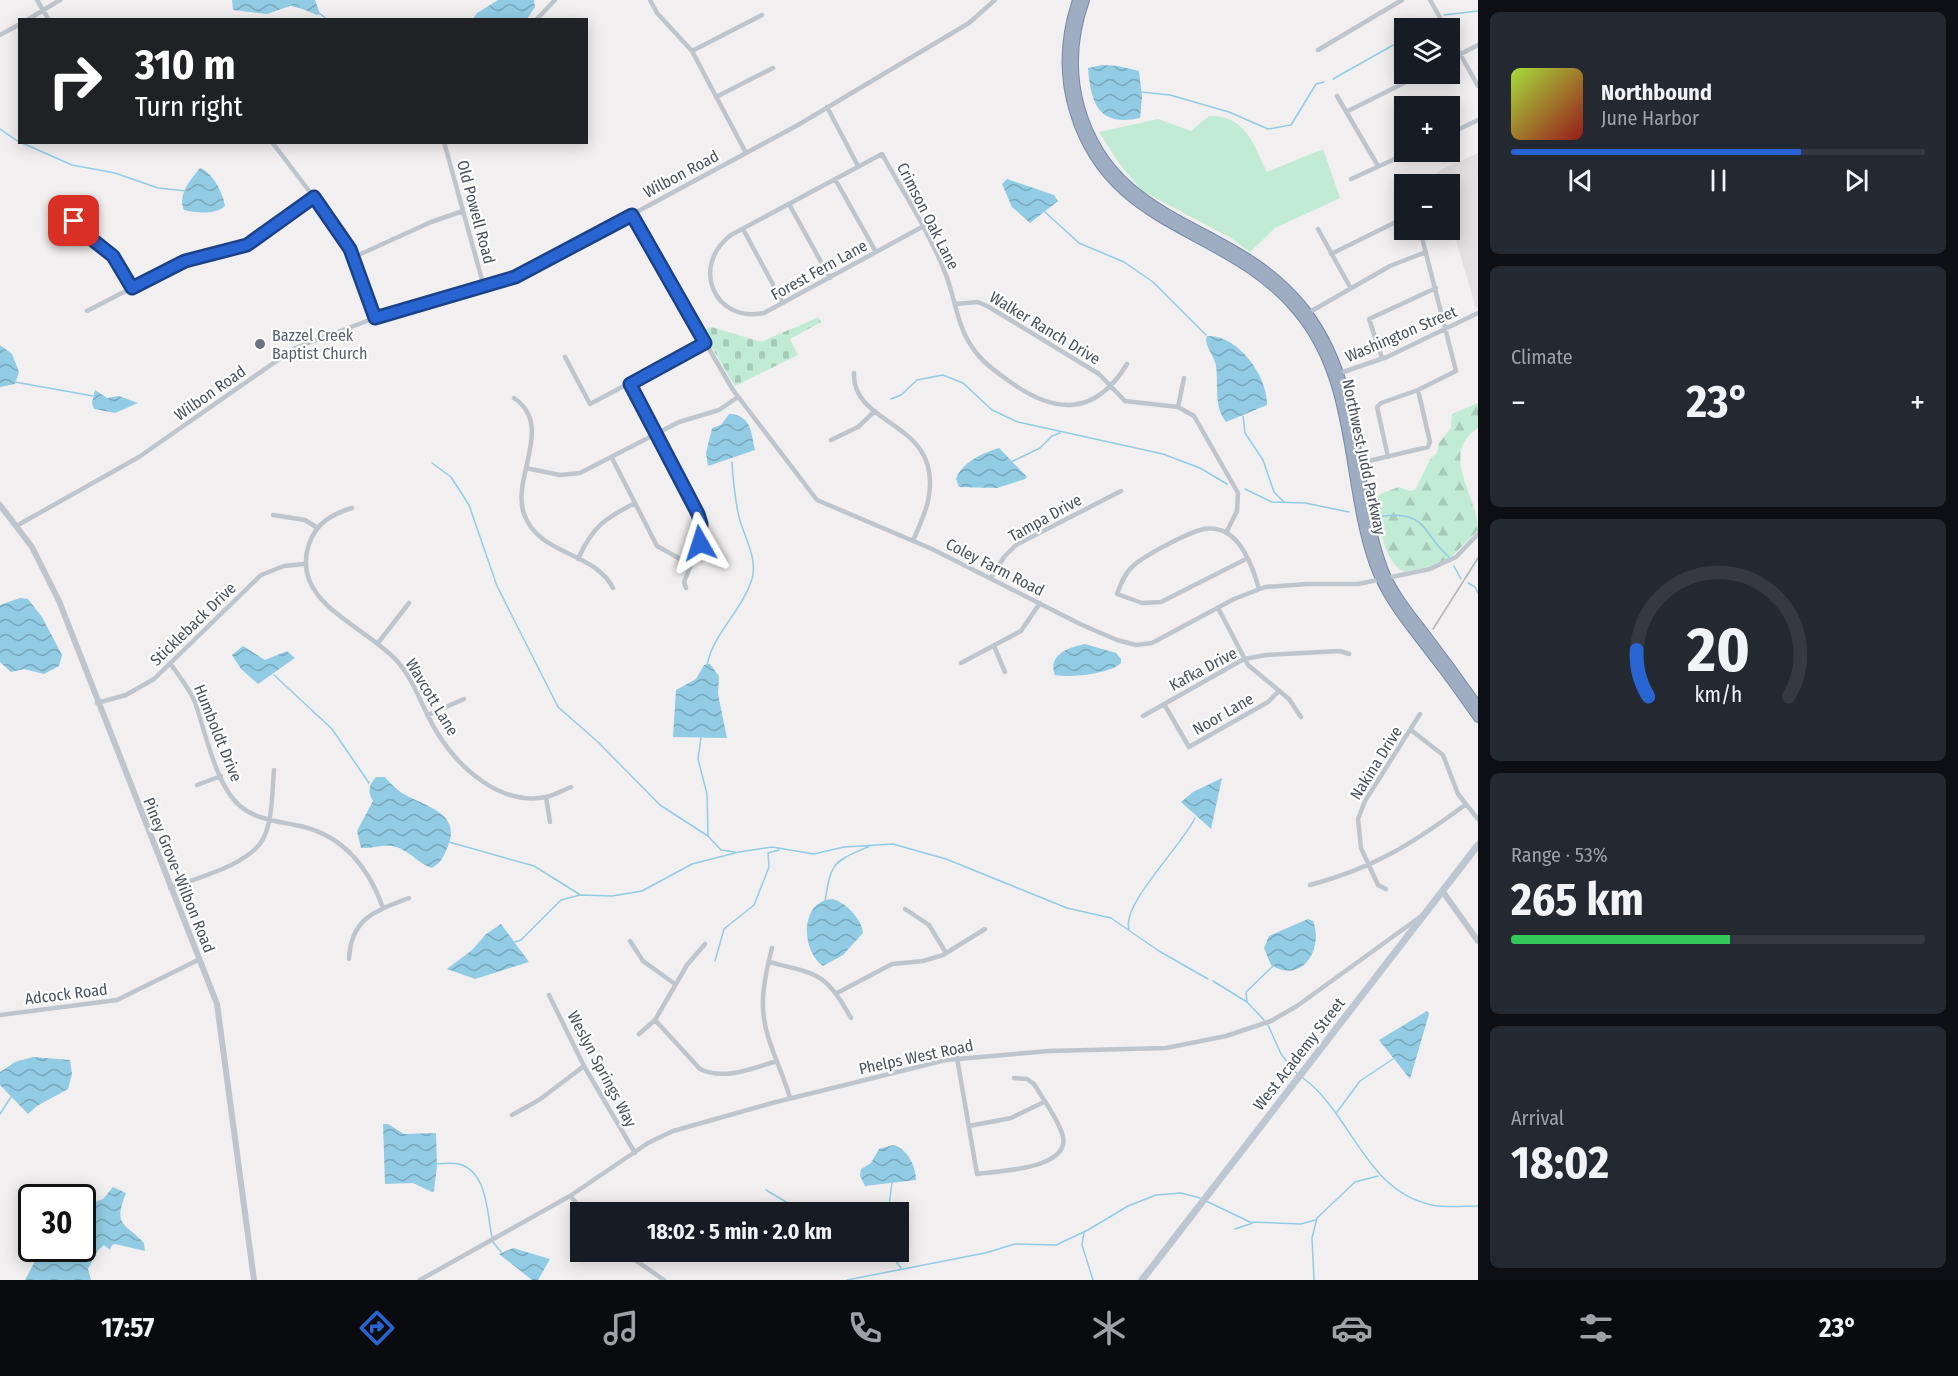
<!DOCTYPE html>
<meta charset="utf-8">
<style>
:root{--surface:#171b24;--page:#242831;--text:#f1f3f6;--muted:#9ea1a6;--line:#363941;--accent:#2965d2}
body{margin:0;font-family:"Fira Sans Condensed",sans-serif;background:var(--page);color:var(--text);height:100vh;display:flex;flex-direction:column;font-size:22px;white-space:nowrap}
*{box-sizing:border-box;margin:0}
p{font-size:20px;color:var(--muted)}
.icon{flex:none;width:33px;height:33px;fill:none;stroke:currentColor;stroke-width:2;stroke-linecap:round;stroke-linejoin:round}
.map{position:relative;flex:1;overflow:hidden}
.drawer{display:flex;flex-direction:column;gap:12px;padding:12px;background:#0d0f14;width:480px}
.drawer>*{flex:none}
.hud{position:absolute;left:18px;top:18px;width:570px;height:126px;border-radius:0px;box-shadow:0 3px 15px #0003;background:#202124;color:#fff;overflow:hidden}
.fabs{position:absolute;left:1394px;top:18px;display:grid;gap:12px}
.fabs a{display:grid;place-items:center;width:66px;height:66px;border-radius:0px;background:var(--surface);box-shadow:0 3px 15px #0003;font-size:30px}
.speed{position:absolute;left:18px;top:1184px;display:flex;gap:12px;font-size:30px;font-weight:700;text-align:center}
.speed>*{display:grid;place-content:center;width:78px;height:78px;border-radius:50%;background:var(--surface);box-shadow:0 3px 15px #0003;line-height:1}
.speed .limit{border:3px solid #111;border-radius:9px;background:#fff;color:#111}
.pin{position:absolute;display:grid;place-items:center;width:51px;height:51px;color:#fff;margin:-26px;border-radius:12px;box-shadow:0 3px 9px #0006}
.me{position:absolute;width:66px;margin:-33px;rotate:354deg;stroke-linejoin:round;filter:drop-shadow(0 0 4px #0008)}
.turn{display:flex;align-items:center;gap:21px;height:126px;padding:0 18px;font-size:27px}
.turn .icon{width:78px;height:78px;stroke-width:2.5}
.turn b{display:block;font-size:42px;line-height:51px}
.big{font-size:45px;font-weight:700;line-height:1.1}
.drawer .tile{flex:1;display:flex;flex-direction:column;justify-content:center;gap:9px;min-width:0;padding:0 21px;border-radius:9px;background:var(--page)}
.drawer .dial{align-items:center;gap:0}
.dial svg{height:156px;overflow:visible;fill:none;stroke:var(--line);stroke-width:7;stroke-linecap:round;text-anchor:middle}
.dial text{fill:var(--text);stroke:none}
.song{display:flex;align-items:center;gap:18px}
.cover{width:72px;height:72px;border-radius:9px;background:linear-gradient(135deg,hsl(80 70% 55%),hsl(0 70% 35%))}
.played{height:6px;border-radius:3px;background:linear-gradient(90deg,var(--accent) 70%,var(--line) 70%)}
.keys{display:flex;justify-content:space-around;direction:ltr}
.heat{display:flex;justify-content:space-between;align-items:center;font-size:33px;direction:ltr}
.charge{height:9px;border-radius:4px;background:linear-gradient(90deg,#34c759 53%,var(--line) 0)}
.trip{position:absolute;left:570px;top:1202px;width:339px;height:60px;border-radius:0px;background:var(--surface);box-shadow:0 3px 15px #0003;font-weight:700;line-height:60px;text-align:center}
.tab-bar{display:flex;height:96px;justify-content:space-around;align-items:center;background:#090b0e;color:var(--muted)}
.tab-bar .icon{width:42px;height:42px}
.tab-bar .selected{color:var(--accent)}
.tab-bar b{font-size:27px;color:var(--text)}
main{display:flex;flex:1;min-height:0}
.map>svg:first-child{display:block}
.education{fill:#e2e0e0}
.grass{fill:#c1ebd5}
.forest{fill:url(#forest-firs)}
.cemetery{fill:url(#cemetery-stones)}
.water{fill:url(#water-waves)}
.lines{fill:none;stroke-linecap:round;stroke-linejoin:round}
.stream{stroke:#92cce4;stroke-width:1.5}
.trunk-casing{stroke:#7689a5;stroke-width:10}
.minor{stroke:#bfc5cd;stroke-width:4.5}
.tertiary{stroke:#bfc5cd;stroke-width:6}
.secondary{stroke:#bec6d1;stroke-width:7}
.trunk{stroke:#9eadc2;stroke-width:8}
.rail{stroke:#b2b4b9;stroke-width:1.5}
.route-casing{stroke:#1b4288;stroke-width:15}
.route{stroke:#2965d2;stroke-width:10}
.worship-dot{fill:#6b7280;stroke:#fff;stroke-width:2}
.labels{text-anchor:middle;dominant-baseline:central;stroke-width:4.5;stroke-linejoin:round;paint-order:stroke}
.street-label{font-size:16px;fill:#49515b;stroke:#fff}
.worship-label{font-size:16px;fill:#5b616d;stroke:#fff;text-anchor:start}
</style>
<main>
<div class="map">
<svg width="1478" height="1280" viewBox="0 0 1478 1280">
<defs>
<pattern id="forest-firs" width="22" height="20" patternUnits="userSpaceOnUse" patternTransform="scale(1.5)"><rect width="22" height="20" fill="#c1ebd5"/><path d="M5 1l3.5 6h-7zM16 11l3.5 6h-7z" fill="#a7cbb9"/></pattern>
<pattern id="cemetery-stones" width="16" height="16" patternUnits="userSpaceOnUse" patternTransform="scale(1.5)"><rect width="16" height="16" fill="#c1ebd5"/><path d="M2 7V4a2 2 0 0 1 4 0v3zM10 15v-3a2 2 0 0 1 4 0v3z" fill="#a7cbb9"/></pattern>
<pattern id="water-waves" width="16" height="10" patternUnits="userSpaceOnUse" patternTransform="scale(1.5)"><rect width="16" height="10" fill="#92cce4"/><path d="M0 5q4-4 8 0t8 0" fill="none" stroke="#79a8bc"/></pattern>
</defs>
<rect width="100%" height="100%" fill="#f1efef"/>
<!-- education -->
<path class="education" d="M1478 153V307L1476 308 1449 217V184H1439L1436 172Z"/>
<!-- grass -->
<path class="grass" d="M1209 116C1246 115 1253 144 1267 172L1323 149 1340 198 1275 228 1250 252 1231 238 1142 191 1118 162 1099 132 1158 119 1191 131Z"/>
<!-- forest -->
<path class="forest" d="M1478 403V428C1438 454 1478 496 1478 530L1445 563 1404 572C1381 559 1380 522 1376 498L1380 494 1399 487 1409 491 1415 490 1431 458 1437 453 1439 443 1451 428 1452 414Z"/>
<!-- cemetery -->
<path class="cemetery" d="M818 317 821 322 790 339 798 355 735 386 702 331 711 327 762 342C781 332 799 327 818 317Z"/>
<!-- water -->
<path class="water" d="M232 0H315L320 14 317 15 293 5 267 14 233 10Z
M498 0H534L535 7 527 19H473L477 13Z
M1102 65 1118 66 1139 71 1142 97 1140 118C1098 127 1091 103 1088 68Z
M200 168C213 173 223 193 225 206 216 215 196 213 184 210 177 195 191 179 200 168Z
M1007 179 1054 195 1058 201 1030 223 1012 207 1002 184Z
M1207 336C1238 334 1268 377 1267 405L1226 422C1213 405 1219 385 1216 366 1215 356 1203 345 1207 336Z
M0 345 12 354 19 372 15 384 0 387Z
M95 390 107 398 119 396 138 403 115 413 94 409 92 403Z
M729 414C751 415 751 431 755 450L708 466 706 453 712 428 721 425Z
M999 448 1027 477 1025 479 997 488 959 487 956 479C962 462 983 453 999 448Z
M20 598 28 599 42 617 62 655 59 666 44 674 24 669 11 672 0 662V605Z
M1085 644 1116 653 1121 659V663C1110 674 1070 678 1055 675 1047 655 1069 647 1085 644Z
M243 646 265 660 287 651 295 658 258 684 241 669 232 655Z
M710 664 719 676 718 694 727 738 673 737 676 690 696 679 704 665Z
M376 777H385C390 783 396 789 402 793 423 806 462 812 448 846 444 856 441 863 432 868 420 864 411 853 399 848 385 842 375 849 361 848L357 831 373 801C367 791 369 785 376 777Z
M1222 778 1211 829 1181 802 1193 792Z
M833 899C846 903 862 919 863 933L843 955 823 966C801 952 799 900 833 899Z
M1308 919 1313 921C1324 949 1302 985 1271 965L1264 948 1269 936Z
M501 924 529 962 475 979 447 969 472 950 486 934Z
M1427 1011 1429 1014 1410 1079 1379 1040Z
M33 1057 70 1060 72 1074 68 1089 37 1106 28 1114 0 1085V1072L15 1062Z
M383 1124H388L404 1134 436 1133 437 1166 434 1191 432 1192 413 1183 385 1184Z
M893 1145C907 1148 916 1166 916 1180L865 1186 860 1176 861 1169 871 1163 879 1149Z
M113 1187 126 1193C113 1226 124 1222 144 1243L145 1251 115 1244 112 1245 110 1250 104 1245 98 1250 88 1269 91 1280H25L42 1248H82L83 1206 103 1199Z
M513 1248 550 1259 538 1280H532L499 1254Z"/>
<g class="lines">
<!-- stream -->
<path class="stream" d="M290 5 306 9
M319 13 328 20
M1444 15 1478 11
M1429 28 1437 21
M1333 79 1404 39
M1141 92 1170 95 1229 112 1268 129 1291 125 1316 84 1324 82
M0 129 19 142
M20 142 72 165 115 173 158 188 187 191
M1045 212 1079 243 1124 262 1153 282 1206 335
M15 382 93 396
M891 399 901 395 917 380 943 375 963 383 992 410 1018 422 1163 454 1200 468 1227 484
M1243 416 1245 433 1263 460 1274 492 1284 502
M1011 462 1040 448 1052 436 1060 433
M432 463 451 477 469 505 497 586 558 707 598 742 660 805 708 836
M1245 489 1272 502 1305 503 1349 512
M1382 516C1429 511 1421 533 1449 557
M1454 566 1461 579
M1468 583 1475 587 1478 593
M707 665C714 632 742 611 752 579 758 558 744 537 739 517 735 499 733 480 732 462
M274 675 332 729 369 783
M701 738 698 759 707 794 708 836 721 850 735 852
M449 842 534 866 579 894
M825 902C831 860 834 862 870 846
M1129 929C1121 905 1183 844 1195 818
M515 942 521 940 561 900 580 895 612 896 642 891 692 864 739 852 772 847 814 854 844 847 893 844 946 859 1067 908 1111 918 1159 951 1208 979
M715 961 724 929 754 905 769 867 768 853 779 850
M1213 981 1247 1002 1264 1020
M1247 1002 1246 992 1274 965
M1268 1025 1281 1054 1297 1074
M1303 1078C1352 1114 1365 1191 1432 1205 1446 1208 1463 1206 1478 1206
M1337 1112 1360 1081 1393 1059
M0 1114 11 1097
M436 1164C444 1164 451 1162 459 1164 488 1172 487 1214 492 1237
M766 1190 803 1212
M1206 1201 1250 1222 1301 1224 1315 1220
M888 1212 892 1183
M1235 1229 1253 1223
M1084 1233 1082 1245 1093 1280
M493 1242 501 1252
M888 1251 901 1268
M847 1280 985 1253 1015 1244 1056 1245 1088 1230 1128 1206 1156 1195 1181 1193 1200 1198
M1314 1280 1312 1238 1317 1218 1355 1182 1378 1176"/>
<defs>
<path id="trunk" d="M1077 0C1065 36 1063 75 1074 111 1110 233 1227 226 1297 311 1357 382 1345 481 1374 564 1387 601 1413 629 1435 659 1450 678 1464 698 1478 718
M1085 0C1073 34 1070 71 1080 107 1114 227 1231 220 1300 303 1364 378 1351 480 1383 568 1393 595 1413 617 1430 640 1446 661 1462 683 1478 706"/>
</defs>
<!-- trunk casing -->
<use href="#trunk" class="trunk-casing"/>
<!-- minor -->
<path class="minor" d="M37 0 49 20
M650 0 657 13 692 51 746 153
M1430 0 1446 28
M27 20 60 0
M536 20 555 0
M1449 34 1478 86
M0 35 20 24
M1318 50 1402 0
M692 51 762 15
M1449 60 1478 45
M1337 96 1378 166
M716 97 773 68
M827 107 858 166
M1346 112 1422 74
M1449 134 1478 120
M272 142 344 237 359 268 375 318
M444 142 484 287
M835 179 876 252
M1351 179 1410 152
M789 204 830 278
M631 215 733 390 817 500 932 549 1080 624 1117 640 1136 645 1152 643 1234 599 1265 587 1307 584H1358L1430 569 1456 557 1478 534
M74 221 79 229 113 256 132 288
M922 227 764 313C714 323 690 266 731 235L882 154C903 192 928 230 944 270 955 295 956 324 972 347 981 361 995 371 1009 381 1054 414 1095 417 1127 364
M743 229 783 303
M1318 229 1350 287
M1331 254 1404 218
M354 257 431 222 463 211
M955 304 978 302 989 307 1099 374 1125 401 1178 407 1194 416 1238 493 1237 511 1226 533
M87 311 178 264 247 245 314 197
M1308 313 1390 266 1426 252
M565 357 590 404 705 343
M1382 358 1369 319 1436 288
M854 373C852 428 945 420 928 501 925 515 918 528 913 541
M1337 374 1387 357 1478 313
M630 384 701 524 700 543 684 582 686 588
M514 398C555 426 511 477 524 514 539 556 594 551 613 588
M1178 407 1184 378
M831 440 858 427 875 411
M1388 457 1377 407 1381 403 1418 390 1456 371 1420 230
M612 458 657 546 691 565
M1360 463 1428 447 1430 442 1418 390
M526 468 560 475 580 473 679 422 719 410 738 397
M352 508C332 514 316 523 309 544 289 603 367 626 398 662 416 683 423 711 438 734 460 769 501 806 546 797 555 795 563 790 571 787
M273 515 305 520 316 527
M18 525 139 457 295 348 375 318 497 284 542 263 798 125 969 23 995 0
M578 559C593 526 604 519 635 503
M1246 559 1161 602 1142 603 1117 594C1121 583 1125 573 1133 566 1145 555 1189 532 1204 529 1211 528 1220 529 1227 533 1244 543 1254 571 1259 589
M991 578 1004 557 1016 545 1121 491
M1218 608 1248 665 1289 699 1301 717
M378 643 409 603
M994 646 1005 672
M170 663C179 676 189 688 195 702 205 731 216 786 240 806 255 819 276 821 295 825 341 833 368 866 383 908
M961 663 1021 631 1040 603
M97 703 126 695 154 679 261 575 284 566 304 564
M1164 704 1189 747 1268 702 1279 691
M428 715 464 699
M1143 716 1244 659 1266 655 1340 651 1349 654
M1411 730 1443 755 1458 794 1478 819
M197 785 221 776
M546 797 550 822
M1310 885C1374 868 1412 844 1465 805
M170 888C197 878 249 865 263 839 273 820 272 791 274 770
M1386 889 1378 885 1361 848 1358 819 1365 801 1420 714
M905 909 929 925 946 953
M630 941 643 961 675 984
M772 948C767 967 762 988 763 1008 764 1039 782 1069 790 1098
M349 959C351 918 375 911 409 898
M769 962C817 974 826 972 851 1018
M837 993 892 964 923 961 943 955 985 929
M549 995 584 1066 635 1153
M0 1015 117 1000 198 960
M655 1020 700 1069C724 1081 753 1068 777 1061
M639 1034 655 1020 687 965 705 944
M957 1058 977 1174C999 1171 1075 1169 1062 1133 1056 1116 1043 1099 1034 1084L1027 1079 1014 1078
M512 1115 539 1100 584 1066
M969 1126 1011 1118 1044 1102
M570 1196 585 1212
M622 1251 664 1280
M420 1280 570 1196 648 1143 673 1131 776 1102 946 1060 1049 1051 1166 1048 1226 1036 1271 1021 1297 1006 1420 917"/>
<!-- tertiary -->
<path class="tertiary" d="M0 505 32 547 59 601 217 1004 254 1280
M1443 892 1478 941"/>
<!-- secondary -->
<path class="secondary" d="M1142 1280 1478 845"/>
<!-- trunk -->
<use href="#trunk" class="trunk"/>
<!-- rail -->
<path class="rail" d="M1433 629 1478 558"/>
</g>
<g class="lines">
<defs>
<path id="route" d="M74 221 79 229 113 256 132 288 185 261 247 245 314 197 350 249 375 318 515 277 632 215 705 343 630 384 698 514 701 524 700 543"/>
</defs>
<!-- route casing -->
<use href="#route" class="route-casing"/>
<!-- route -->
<use href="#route" class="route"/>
</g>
<!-- markers -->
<circle class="worship-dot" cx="260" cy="344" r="6"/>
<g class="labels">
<!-- street labels -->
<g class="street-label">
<text transform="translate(681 174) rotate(-28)">Wilbon Road</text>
<text transform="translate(476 212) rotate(75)">Old Powell Road</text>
<text transform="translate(928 216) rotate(63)">Crimson Oak Lane</text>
<text transform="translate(819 270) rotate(-29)">Forest Fern Lane</text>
<text transform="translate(1045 328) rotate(31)">Walker Ranch Drive</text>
<text transform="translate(1401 334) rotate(-23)">Washington Street</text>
<text transform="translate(210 393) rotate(-35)">Wilbon Road</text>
<text transform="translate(1364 457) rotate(78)">Northwest Judd Parkway</text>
<text transform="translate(1045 518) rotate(-29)">Tampa Drive</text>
<text transform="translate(995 567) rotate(27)">Coley Farm Road</text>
<text transform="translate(193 624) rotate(-44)">Stickleback Drive</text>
<text transform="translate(1203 669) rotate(-28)">Kafka Drive</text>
<text transform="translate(432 697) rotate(59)">Wavcott Lane</text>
<text transform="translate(1223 714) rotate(-30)">Noor Lane</text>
<text transform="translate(218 733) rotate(68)">Humboldt Drive</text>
<text transform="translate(1376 763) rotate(-58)">Nakina Drive</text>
<text transform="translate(179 875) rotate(68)">Piney Grove-Wilbon Road</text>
<text transform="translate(66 994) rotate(-7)">Adcock Road</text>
<text transform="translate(1299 1054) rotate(-52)">West Academy Street</text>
<text transform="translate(916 1057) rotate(-12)">Phelps West Road</text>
<text transform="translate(602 1069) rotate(62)">Weslyn Springs Way</text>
</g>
<!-- worship labels -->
<g class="worship-label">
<text x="272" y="335">Bazzel Creek<tspan x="272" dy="18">Baptist Church</tspan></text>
</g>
</g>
</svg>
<div class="fabs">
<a><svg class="icon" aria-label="layers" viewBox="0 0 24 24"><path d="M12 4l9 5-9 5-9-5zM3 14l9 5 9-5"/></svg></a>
<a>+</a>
<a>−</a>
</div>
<div class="speed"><div class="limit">30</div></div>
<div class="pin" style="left:74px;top:221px;background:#d93025"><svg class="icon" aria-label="arrive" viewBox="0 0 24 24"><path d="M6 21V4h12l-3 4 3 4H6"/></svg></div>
<svg class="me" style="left:700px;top:543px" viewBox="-20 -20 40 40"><path d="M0-17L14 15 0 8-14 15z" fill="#2965d2" stroke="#fff" stroke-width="4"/></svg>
<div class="trip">18:02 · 5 min · 2.0 km</div>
<div class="hud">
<div class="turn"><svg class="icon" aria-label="right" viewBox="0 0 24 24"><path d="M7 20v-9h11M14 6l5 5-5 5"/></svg><div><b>310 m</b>Turn right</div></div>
</div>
</div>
<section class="drawer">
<div class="tile">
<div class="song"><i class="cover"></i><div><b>Northbound</b><p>June Harbor</p></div></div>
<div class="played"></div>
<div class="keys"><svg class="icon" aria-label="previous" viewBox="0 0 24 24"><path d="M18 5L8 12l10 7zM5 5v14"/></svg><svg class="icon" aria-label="pause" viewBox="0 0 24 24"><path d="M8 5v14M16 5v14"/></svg><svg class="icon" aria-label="next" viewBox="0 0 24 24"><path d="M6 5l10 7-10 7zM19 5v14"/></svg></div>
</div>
<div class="tile"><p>Climate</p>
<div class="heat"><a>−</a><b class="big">23°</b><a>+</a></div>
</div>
<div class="tile dial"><svg viewBox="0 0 100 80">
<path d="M14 69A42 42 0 1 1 86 69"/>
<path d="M14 69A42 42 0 0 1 8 45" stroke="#2965d2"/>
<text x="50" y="56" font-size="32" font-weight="700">20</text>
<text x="50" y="72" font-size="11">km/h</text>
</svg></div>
<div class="tile"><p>Range · 53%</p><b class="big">265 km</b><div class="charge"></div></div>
<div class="tile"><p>Arrival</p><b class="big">18:02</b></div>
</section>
</main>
<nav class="tab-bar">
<b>17:57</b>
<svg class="icon selected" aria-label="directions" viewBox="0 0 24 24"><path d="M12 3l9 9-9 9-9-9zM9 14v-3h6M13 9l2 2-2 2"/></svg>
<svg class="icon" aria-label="music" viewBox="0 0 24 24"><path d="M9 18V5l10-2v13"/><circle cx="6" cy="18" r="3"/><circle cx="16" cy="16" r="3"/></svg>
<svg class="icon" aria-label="phone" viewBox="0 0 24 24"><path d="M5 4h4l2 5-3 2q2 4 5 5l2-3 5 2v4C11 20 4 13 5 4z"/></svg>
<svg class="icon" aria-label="climate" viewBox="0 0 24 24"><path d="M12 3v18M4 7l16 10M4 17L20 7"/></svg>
<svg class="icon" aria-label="car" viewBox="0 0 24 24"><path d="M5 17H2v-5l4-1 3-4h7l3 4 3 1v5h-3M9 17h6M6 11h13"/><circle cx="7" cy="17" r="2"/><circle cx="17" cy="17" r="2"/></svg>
<svg class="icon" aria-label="filters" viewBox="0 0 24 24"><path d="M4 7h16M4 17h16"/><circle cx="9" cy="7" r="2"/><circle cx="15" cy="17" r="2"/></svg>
<b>23°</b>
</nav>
